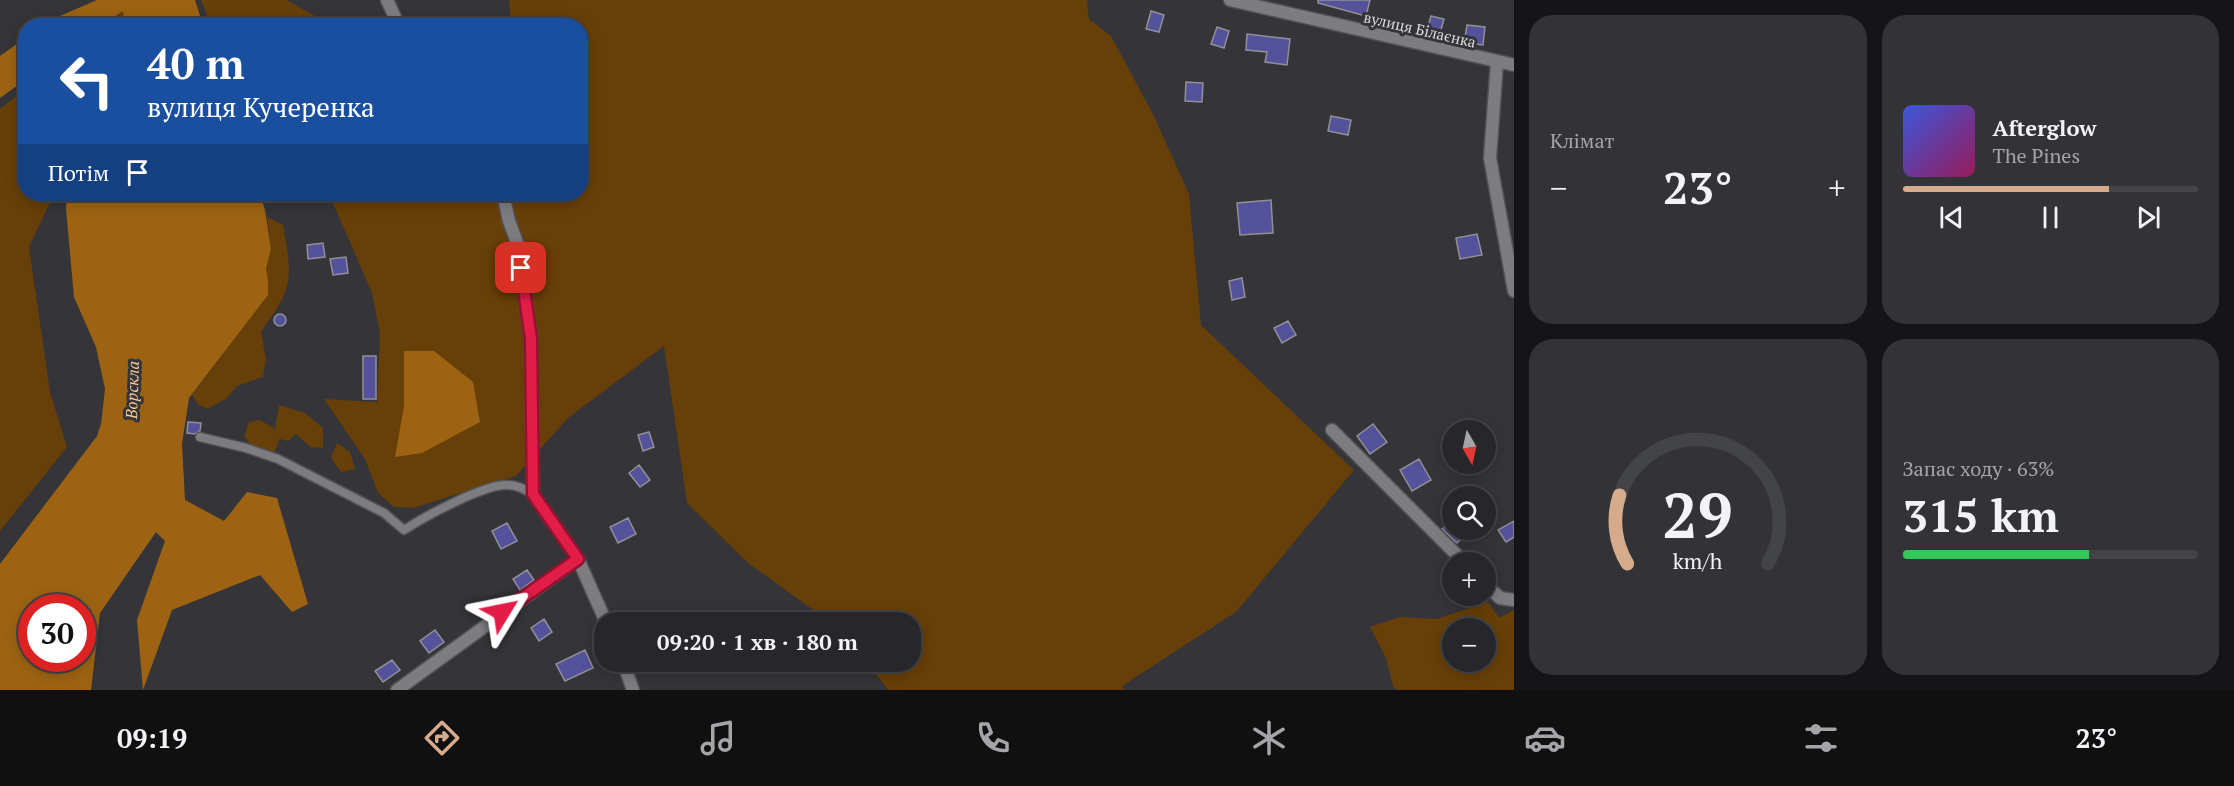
<!DOCTYPE html>
<html lang="uk">
<meta charset="utf-8">
<style>
:root{--surface:#27272b;--page:#333337;--text:#f1f3f6;--muted:#a4a5a9;--line:#434447;--accent:#d6ab8b}
body{margin:0;font-family:"PT Serif",serif;background:var(--page);color:var(--text);height:100vh;display:flex;flex-direction:column;font-size:22px;white-space:nowrap}
*{box-sizing:border-box;margin:0}
p{font-size:20px;color:var(--muted)}
.icon{flex:none;width:33px;height:33px;fill:none;stroke:currentColor;stroke-width:2;stroke-linecap:round;stroke-linejoin:round}
.map{position:relative;flex:1;overflow:hidden}
.details{display:flex;flex-direction:column;gap:15px;padding:15px;background:#151518;width:720px}
.details>*{flex:none}
.top-card{position:absolute;left:18px;top:18px;width:570px;height:183px;border-radius:24px;box-shadow:0 3px 15px #0003,0 0 0 2px var(--line);background:#1a4fa0;color:#fff;overflow:hidden}
.needle{width:39px;rotate:171deg}
.buttons{position:absolute;left:1442px;top:420px;display:grid;gap:12px}
.buttons a{display:grid;place-items:center;width:54px;height:54px;border-radius:50%;background:var(--surface);box-shadow:0 3px 15px #0003,0 0 0 2px var(--line);font-size:30px}
.speed{position:absolute;left:18px;top:594px;display:flex;gap:12px;font-size:30px;font-weight:700;text-align:center}
.speed>*{display:grid;place-content:center;width:78px;height:78px;border-radius:50%;background:var(--surface);box-shadow:0 3px 15px #0003,0 0 0 2px var(--line);line-height:1}
.speed .limit{border:9px solid #d22;background:#fff;color:#111}
.pin{position:absolute;display:grid;place-items:center;width:51px;height:51px;color:#fff;margin:-26px;border-radius:12px;box-shadow:0 3px 9px #0006}
.me{position:absolute;width:66px;margin:-33px;rotate:55deg;stroke-linejoin:round;filter:drop-shadow(0 0 4px #0008)}
.turn{display:flex;align-items:center;gap:21px;height:126px;padding:0 30px;font-size:27px}
.turn .icon{width:78px;height:78px;stroke-width:2.5}
.turn b{display:block;font-size:42px;line-height:51px}
.then{display:flex;align-items:center;height:57px;padding:0 30px;background:#0003;gap:12px;font-size:22px}
.big{font-size:45px;font-weight:700;line-height:1.1}
.details .widget{flex:1;display:flex;flex-direction:column;justify-content:center;gap:9px;min-width:0;padding:0 21px;border-radius:24px;background:var(--page)}
.details .dial{align-items:center;gap:0}
.dial svg{height:156px;overflow:visible;fill:none;stroke:var(--line);stroke-width:7;stroke-linecap:round;text-anchor:middle}
.dial text{fill:var(--text);stroke:none}
.song{display:flex;align-items:center;gap:18px}
.cover{width:72px;height:72px;border-radius:9px;background:linear-gradient(135deg,hsl(230 70% 55%),hsl(330 70% 35%))}
.played{height:6px;border-radius:3px;background:linear-gradient(90deg,var(--accent) 70%,var(--line) 70%)}
.keys{display:flex;justify-content:space-around;direction:ltr}
.heat{display:flex;justify-content:space-between;align-items:center;font-size:33px;direction:ltr}
.charge{height:9px;border-radius:4px;background:linear-gradient(90deg,#34c759 63%,var(--line) 0)}
.details .tiles{flex:1;display:grid;gap:15px;grid-template-columns:repeat(2,1fr)}
.trip{position:absolute;left:594px;top:612px;width:327px;height:60px;border-radius:24px;background:var(--surface);box-shadow:0 3px 15px #0003,0 0 0 2px var(--line);font-weight:700;line-height:60px;text-align:center}
.tab-bar{display:flex;height:96px;justify-content:space-around;align-items:center;background:#101011;color:var(--muted)}
.tab-bar .icon{width:42px;height:42px}
.tab-bar .on{color:var(--accent)}
.tab-bar b{font-size:27px;color:var(--text)}
main{display:flex;flex:1;min-height:0}
.map>svg:first-child{display:block}
.green{fill:#673f08;fill-rule:evenodd}
.water{fill:#9d6312;fill-rule:evenodd}
.building{fill:#54529a;stroke:#909096;stroke-width:1.5}
.lines{fill:none;stroke-linecap:round;stroke-linejoin:round}
.lane-casing{stroke:#525257;stroke-width:11}
.street-casing{stroke:#525257;stroke-width:15}
.lane{stroke:#7d7d80;stroke-width:8}
.street{stroke:#7d7d80;stroke-width:12}
.route-casing{stroke:#92132f;stroke-width:15}
.route{stroke:#e11d48;stroke-width:10}
.labels{text-anchor:middle;dominant-baseline:central;stroke-width:6;stroke-linejoin:round;paint-order:stroke}
.street-label{font-size:15px;fill:#dcdcdf;stroke:#343439}
.water-label{font-size:16px;font-style:italic;fill:#fbcb97;stroke:#343439}
</style>
<main>
<div class="map">
<svg width="1514" height="690" viewBox="0 0 1514 690">
<rect width="100%" height="100%" fill="#343439"/>
<!-- green -->
<path class="green" d="M201 0H286L332 25H211Z
M509 0H1087L1089 19 1111 36 1153 114 1189 194 1201 325 1354 470 1236 612 1122 686 1124 690H888L867 662H910V622H830L748 563 687 503 664 346 568 418 516 476 413 508 394 507 378 493 365 459 324 399 377 402 380 333 372 293 329 194H580V26L511 25Z
M123 11 125 25H105Z
M25 89 26 194H54L29 247 50 392 67 447 0 531V109Z
M267 217 283 225C286 244 292 267 287 286 283 303 270 318 261 332L266 359 263 377 237 386 226 399 207 409 198 404 192 395 268 295V280L266 269 271 249Z
M279 405 305 413 323 428V448L310 447 296 434 288 441 280 439 273 455 257 452 244 436 249 422 260 420 275 429Z
M337 443 350 452 355 469 341 472 331 458Z
M1488 602 1499 618 1514 610V690H1396L1393 686 1386 658 1370 627 1400 617 1437 619ZM1485 628V662H1452V628Z"/>
<!-- water -->
<path class="water" d="M97 0H195L203 25H124L123 11 103 25H43L53 19Z
M25 38V80L0 98V56Z
M67 194H260L265 210 271 249 266 269 268 280V295L189 398 182 444 185 500 224 521 247 492 277 498 308 604 292 612 260 575 172 610 143 690 137 620 165 541 156 532 100 613 91 690H0V564L97 436 101 424 105 389 96 347 74 297 66 209ZM32 608H82V658H32Z
M404 351H434L473 382 480 422 422 453 395 457 404 406Z"/>
<!-- building -->
<path class="building" d="M1318 0H1370L1366 16 1318 3Z
M1151 11 1164 15 1159 32 1146 29Z
M1431 16 1444 19 1439 37 1426 33Z
M1467 25 1485 27 1483 45 1464 43Z
M1217 27 1229 31 1224 48 1211 44Z
M1247 34 1290 39 1287 65 1265 62 1267 52 1246 50Z
M1186 82 1203 83 1202 102 1185 101Z
M1331 116 1351 120 1348 135 1328 131Z
M1271 200 1273 233 1240 235 1237 203Z
M1477 234 1482 255 1460 259 1456 238Z
M323 243 325 257 308 259 307 245Z
M346 257 348 273 333 275 330 259Z
M1242 278 1245 297 1232 300 1229 281Z
M274 320a6 6 0 1 1 12 0a6 6 0 1 1-12 0Z
M1288 321 1296 335 1282 343 1274 328Z
M363 356H376V399H363Z
M188 422 201 423 200 431 195 434 187 433Z
M1373 424 1387 442 1370 454 1357 436Z
M649 432 654 447 643 451 638 435Z
M1419 459 1431 480 1412 491 1400 470Z
M639 465 650 480 640 487 629 473Z
M628 518 636 534 618 543 610 527Z
M1514 521V537L1506 542 1498 530Z
M507 523 517 541 501 549 492 531Z
M1449 524 1460 540 1457 543 1442 529Z
M527 570 534 580 520 590 513 579Z
M544 619 552 632 539 641 531 628Z
M435 630 444 642 429 653 420 641Z
M585 650 593 668 565 681 556 664Z
M392 660 400 670 383 682 375 671Z"/>
<g class="lines">
<defs>
<path id="lane" d="M200 437 246 448 278 459 384 513 404 530C424 517 484 484 507 485 517 485 524 489 533 494"/>
<path id="street" d="M387 0 399 26
M1230 0 1514 65
M1497 62 1490 158 1514 291
M503 194 509 221 518 245 531 339 533 494 578 559 606 622
M1332 430 1464 562
M1485 584 1500 598 1514 600
M623 662 633 690
M397 690 578 559"/>
</defs>
<!-- lane casing -->
<use href="#lane" class="lane-casing"/>
<!-- street casing -->
<use href="#street" class="street-casing"/>
<!-- lane -->
<use href="#lane" class="lane"/>
<!-- street -->
<use href="#street" class="street"/>
</g>
<g class="lines">
<defs>
<path id="route" d="M502 612 578 559 533 494 531 339 521 268"/>
</defs>
<!-- route casing -->
<use href="#route" class="route-casing"/>
<!-- route -->
<use href="#route" class="route"/>
</g>
<g class="labels">
<!-- street labels -->
<g class="street-label">
<text transform="translate(1420 29) rotate(13)">вулиця Білаєнка</text>
</g>
<!-- water labels -->
<g class="water-label">
<text transform="translate(132 390) rotate(-88)">Ворскла</text>
</g>
</g>
</svg>
<div class="buttons">
<a><svg class="needle" viewBox="-14 -14 28 28"><path d="M0-13l5 13h-10z" fill="#e53935"/><path d="M0 13l5-13h-10z" fill="#a4a5a9"/></svg></a>
<a><svg class="icon" aria-label="search" viewBox="0 0 24 24"><circle cx="10" cy="10" r="6"/><path d="M15 15l6 6"/></svg></a>
<a>+</a>
<a>−</a>
</div>
<div class="speed"><div class="limit">30</div></div>
<div class="pin" style="left:521px;top:268px;background:#d93025"><svg class="icon" aria-label="arrive" viewBox="0 0 24 24"><path d="M6 21V4h12l-3 4 3 4H6"/></svg></div>
<svg class="me" style="left:502px;top:612px" viewBox="-20 -20 40 40"><path d="M0-17L14 15 0 8-14 15z" fill="#e11d48" stroke="#fff" stroke-width="4"/></svg>
<div class="trip">09:20 · 1 хв · 180 m</div>
<div class="top-card">
<div class="turn"><svg class="icon" aria-label="left" viewBox="0 0 24 24"><path d="M17 20v-9H6M10 6l-5 5 5 5"/></svg><div><b>40 m</b>вулиця Кучеренка</div></div>
<div class="then">Потім<svg class="icon" aria-label="arrive" viewBox="0 0 24 24"><path d="M6 21V4h12l-3 4 3 4H6"/></svg></div>
</div>
</div>
<section class="details">
<div class="tiles">
<div class="widget"><p>Клімат</p>
<div class="heat"><a>−</a><b class="big">23°</b><a>+</a></div>
</div>
<div class="widget">
<div class="song"><i class="cover"></i><div><b>Afterglow</b><p>The Pines</p></div></div>
<div class="played"></div>
<div class="keys"><svg class="icon" aria-label="previous" viewBox="0 0 24 24"><path d="M18 5L8 12l10 7zM5 5v14"/></svg><svg class="icon" aria-label="pause" viewBox="0 0 24 24"><path d="M8 5v14M16 5v14"/></svg><svg class="icon" aria-label="next" viewBox="0 0 24 24"><path d="M6 5l10 7-10 7zM19 5v14"/></svg></div>
</div>
<div class="widget dial"><svg viewBox="0 0 100 80">
<path d="M14 69A42 42 0 1 1 86 69"/>
<path d="M14 69A42 42 0 0 1 10 34" stroke="#d6ab8b"/>
<text x="50" y="56" font-size="32" font-weight="700">29</text>
<text x="50" y="72" font-size="11">km/h</text>
</svg></div>
<div class="widget"><p>Запас ходу · 63%</p><b class="big">315 km</b><div class="charge"></div></div>
</div>
</section>
</main>
<nav class="tab-bar">
<b>09:19</b>
<svg class="icon on" aria-label="directions" viewBox="0 0 24 24"><path d="M12 3l9 9-9 9-9-9zM9 14v-3h6M13 9l2 2-2 2"/></svg>
<svg class="icon" aria-label="music" viewBox="0 0 24 24"><path d="M9 18V5l10-2v13"/><circle cx="6" cy="18" r="3"/><circle cx="16" cy="16" r="3"/></svg>
<svg class="icon" aria-label="phone" viewBox="0 0 24 24"><path d="M5 4h4l2 5-3 2q2 4 5 5l2-3 5 2v4C11 20 4 13 5 4z"/></svg>
<svg class="icon" aria-label="climate" viewBox="0 0 24 24"><path d="M12 3v18M4 7l16 10M4 17L20 7"/></svg>
<svg class="icon" aria-label="car" viewBox="0 0 24 24"><path d="M5 17H2v-5l4-1 3-4h7l3 4 3 1v5h-3M9 17h6M6 11h13"/><circle cx="7" cy="17" r="2"/><circle cx="17" cy="17" r="2"/></svg>
<svg class="icon" aria-label="filters" viewBox="0 0 24 24"><path d="M4 7h16M4 17h16"/><circle cx="9" cy="7" r="2"/><circle cx="15" cy="17" r="2"/></svg>
<b>23°</b>
</nav>
